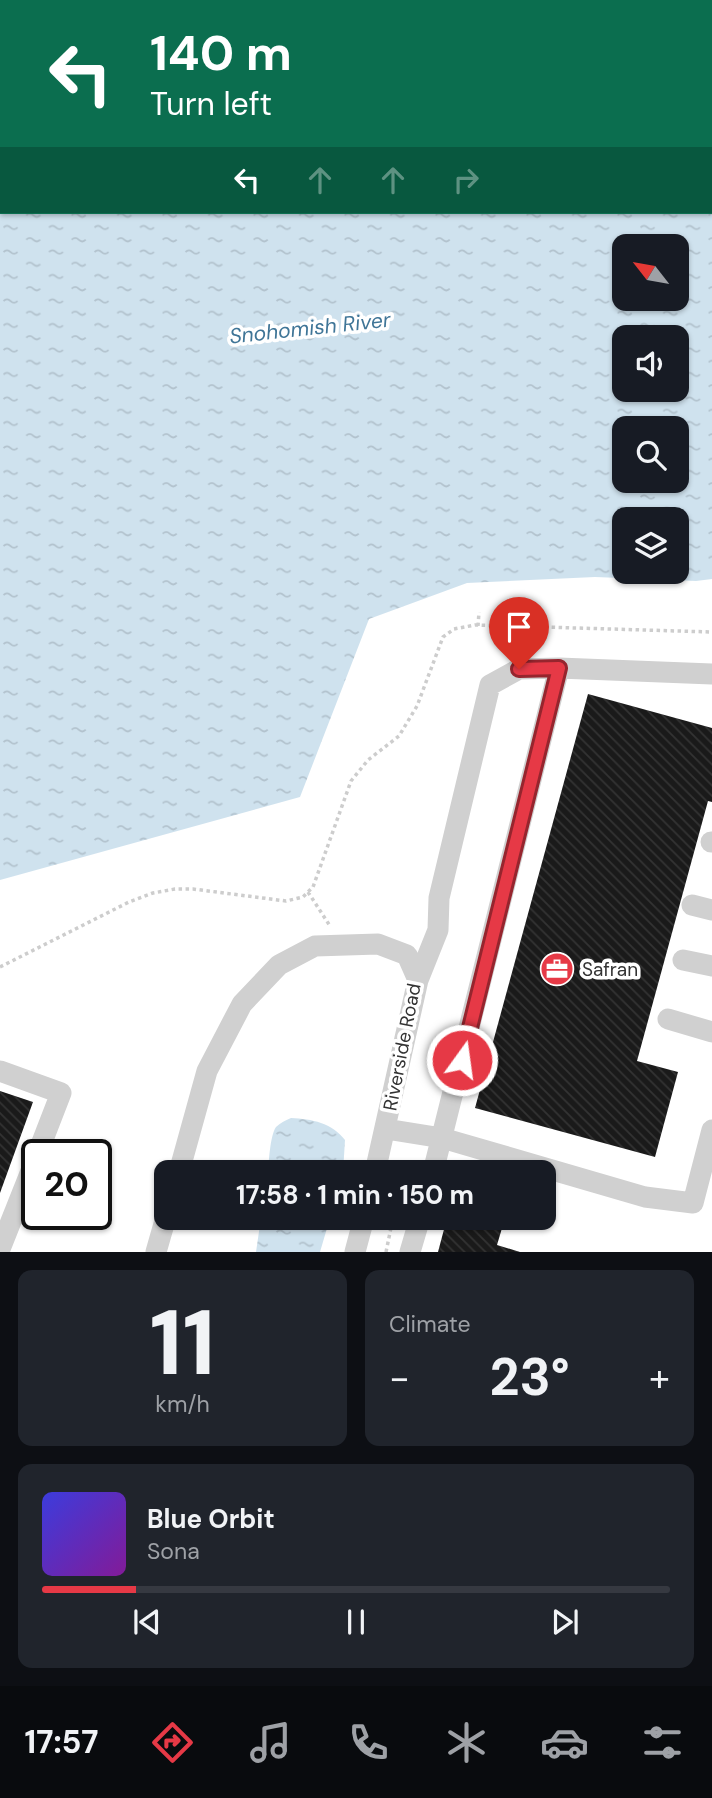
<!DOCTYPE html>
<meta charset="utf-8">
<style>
:root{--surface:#171b24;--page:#20242c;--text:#f1f3f6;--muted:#9ea1a6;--line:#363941;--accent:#e63946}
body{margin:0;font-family:"DM Sans",sans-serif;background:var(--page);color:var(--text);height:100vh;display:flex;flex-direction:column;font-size:26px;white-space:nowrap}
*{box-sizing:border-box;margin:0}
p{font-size:23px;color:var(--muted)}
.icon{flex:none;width:38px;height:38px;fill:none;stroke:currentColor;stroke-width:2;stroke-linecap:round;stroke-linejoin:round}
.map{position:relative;height:1252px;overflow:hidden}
.side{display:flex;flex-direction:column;gap:18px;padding:18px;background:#0d0f14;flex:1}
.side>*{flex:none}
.top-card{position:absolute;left:0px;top:0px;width:712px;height:214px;box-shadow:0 2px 5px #0004;background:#0b6e4f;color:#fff;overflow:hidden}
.needle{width:46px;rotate:301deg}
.fabs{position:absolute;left:612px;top:234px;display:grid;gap:14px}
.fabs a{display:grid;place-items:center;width:77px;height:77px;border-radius:14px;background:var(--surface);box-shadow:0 2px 5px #0004;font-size:35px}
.speed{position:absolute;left:21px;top:1139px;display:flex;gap:14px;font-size:35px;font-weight:700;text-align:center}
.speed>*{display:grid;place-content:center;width:91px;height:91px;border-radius:50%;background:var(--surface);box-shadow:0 2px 5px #0004;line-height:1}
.speed .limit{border:4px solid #111;border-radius:10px;background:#fff;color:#111}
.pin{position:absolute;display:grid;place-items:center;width:60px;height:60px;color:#fff;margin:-72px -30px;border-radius:50% 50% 50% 0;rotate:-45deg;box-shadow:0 0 7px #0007}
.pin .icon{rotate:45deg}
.me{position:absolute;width:77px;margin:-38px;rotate:14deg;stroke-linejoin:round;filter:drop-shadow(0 0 5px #0008)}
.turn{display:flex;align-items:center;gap:24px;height:147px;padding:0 35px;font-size:32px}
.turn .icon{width:91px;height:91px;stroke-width:2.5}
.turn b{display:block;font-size:49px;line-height:60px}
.lanes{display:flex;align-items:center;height:66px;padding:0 35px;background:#0003;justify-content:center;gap:35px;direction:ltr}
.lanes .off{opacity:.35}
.big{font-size:52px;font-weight:700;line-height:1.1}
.side .tile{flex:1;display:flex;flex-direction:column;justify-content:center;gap:10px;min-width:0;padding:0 24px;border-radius:14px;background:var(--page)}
.side .dial{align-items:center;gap:0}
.dial b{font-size:91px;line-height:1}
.song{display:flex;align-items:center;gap:21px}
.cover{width:84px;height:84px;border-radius:10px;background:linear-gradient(135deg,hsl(240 70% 55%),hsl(290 70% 35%))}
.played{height:7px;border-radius:4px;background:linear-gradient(90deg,var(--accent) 15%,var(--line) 15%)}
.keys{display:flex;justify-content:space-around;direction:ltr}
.heat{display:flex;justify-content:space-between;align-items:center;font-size:38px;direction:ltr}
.side .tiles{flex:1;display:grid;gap:18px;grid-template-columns:1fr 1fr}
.tile:last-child{grid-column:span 2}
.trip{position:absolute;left:154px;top:1160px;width:402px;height:70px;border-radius:14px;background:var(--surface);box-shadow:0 2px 5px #0004;font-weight:700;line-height:70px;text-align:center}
.tab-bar{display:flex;height:112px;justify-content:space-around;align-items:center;background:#090b0e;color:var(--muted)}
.tab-bar .icon{width:49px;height:49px}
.tab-bar .current{color:var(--accent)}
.tab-bar b{font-size:32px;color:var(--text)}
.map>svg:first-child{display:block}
.water{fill:url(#water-ripples);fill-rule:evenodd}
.building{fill:url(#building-back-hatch)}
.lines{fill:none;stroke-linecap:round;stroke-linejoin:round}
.path{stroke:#cdcdcd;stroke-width:3.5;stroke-dasharray:3.5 3.5;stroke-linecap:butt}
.minor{stroke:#d0d0d0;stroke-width:21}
.route-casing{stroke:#96252e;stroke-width:18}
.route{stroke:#e63946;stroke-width:12}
.labels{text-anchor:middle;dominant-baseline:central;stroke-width:7;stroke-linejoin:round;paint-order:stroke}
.poi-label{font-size:19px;fill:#333;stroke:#fff;text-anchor:start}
.street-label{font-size:19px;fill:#333;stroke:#fff}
.water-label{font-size:21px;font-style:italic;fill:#3f7597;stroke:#fff}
</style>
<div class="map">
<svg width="712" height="1252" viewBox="0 0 712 1252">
<defs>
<pattern id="water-ripples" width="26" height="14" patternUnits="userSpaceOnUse" patternTransform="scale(1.75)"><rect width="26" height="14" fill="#cfe2ee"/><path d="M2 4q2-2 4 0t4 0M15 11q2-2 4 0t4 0" fill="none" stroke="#b2c2cd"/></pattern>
<pattern id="building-back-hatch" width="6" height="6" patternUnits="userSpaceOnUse" patternTransform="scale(1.75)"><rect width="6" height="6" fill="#1a1a1a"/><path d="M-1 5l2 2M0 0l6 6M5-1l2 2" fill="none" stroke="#333"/></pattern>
</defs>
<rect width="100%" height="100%" fill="#fff"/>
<!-- water -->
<path class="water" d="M0 0H712V579L696 581 595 577 467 583 369 619 300 797 0 880ZM2 2H710V212H2ZM625 247H677V299H625ZM625 338H677V390H625ZM625 429H677V481H625ZM625 520H677V572H625Z
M291 1118C312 1119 332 1123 345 1140L343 1172H268C269 1161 270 1136 276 1127 280 1123 286 1120 291 1118Z
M261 1218H330L320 1252H256Z"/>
<!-- building -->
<path class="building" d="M588 694 712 728V802L708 801 637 1061 678 1072 655 1157 475 1108Z
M0 1091 33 1102 0 1193Z
M447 1218H505L497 1245 520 1252H438Z"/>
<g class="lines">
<!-- path -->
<path class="path" d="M0 1 2 6
M478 626 479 612
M308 892 330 926
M0 967 129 902 153 893 175 889H193L286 901 303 897 313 887 351 781 368 760 399 736 417 706 443 637 454 629 475 625 712 632
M394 1170 403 1172
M386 1252 393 1218"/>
<!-- minor -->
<path class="minor" d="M711 842H712
M692 905 712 910
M683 960 712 966
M418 980 438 930 439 898 490 685 519 669 559 668 712 674
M668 1019 712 1032
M0 1071 61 1093 37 1155
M386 1129 442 1138 645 1197 693 1203 712 1130
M179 1172 207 1071 242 1004 279 965 315 946 378 944 407 955 418 980 375 1172
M433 1172 559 668
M0 1249 37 1156
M156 1252 166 1217
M355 1252 364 1218
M410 1252 420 1218"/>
</g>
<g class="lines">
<defs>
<path id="route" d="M462 1060 559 668 519 669"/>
</defs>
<!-- route casing -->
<use href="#route" class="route-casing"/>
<!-- route -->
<use href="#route" class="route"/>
</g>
<!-- icons -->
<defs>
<symbol id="office-disc" viewBox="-11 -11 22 22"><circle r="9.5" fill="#e63946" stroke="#fff"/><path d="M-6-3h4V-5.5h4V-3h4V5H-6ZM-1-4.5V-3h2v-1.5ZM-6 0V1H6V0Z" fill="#fff"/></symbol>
</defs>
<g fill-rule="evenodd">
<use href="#office-disc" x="538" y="950" width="38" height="38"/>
</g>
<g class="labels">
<!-- poi labels -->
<g class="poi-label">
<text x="582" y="969">Safran</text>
</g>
<!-- street labels -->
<g class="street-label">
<text transform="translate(402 1047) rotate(-79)">Riverside Road</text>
</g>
<!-- water labels -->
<g class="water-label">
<text transform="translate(310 328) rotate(-6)">Snohomish River</text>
</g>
</g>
</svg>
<div class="fabs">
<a><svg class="needle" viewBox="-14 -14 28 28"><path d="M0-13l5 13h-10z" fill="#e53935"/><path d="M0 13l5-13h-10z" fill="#9ea1a6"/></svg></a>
<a><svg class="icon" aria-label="sound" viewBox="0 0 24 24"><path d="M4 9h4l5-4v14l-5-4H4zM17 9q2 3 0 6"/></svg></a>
<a><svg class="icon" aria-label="search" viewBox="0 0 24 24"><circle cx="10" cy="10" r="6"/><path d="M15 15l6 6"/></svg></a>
<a><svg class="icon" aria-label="layers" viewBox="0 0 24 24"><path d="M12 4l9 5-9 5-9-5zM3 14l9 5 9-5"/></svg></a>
</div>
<div class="speed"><div class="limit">20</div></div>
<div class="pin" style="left:519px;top:669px;background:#d93025"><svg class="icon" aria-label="arrive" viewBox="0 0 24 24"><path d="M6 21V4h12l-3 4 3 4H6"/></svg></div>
<svg class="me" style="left:462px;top:1060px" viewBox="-20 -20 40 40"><circle r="17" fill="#e63946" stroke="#fff" stroke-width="3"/><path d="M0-11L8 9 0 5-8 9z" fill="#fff"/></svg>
<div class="trip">17:58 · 1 min · 150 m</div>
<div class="top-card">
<div class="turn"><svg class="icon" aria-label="left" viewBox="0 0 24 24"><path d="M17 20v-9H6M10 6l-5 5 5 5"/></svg><div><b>140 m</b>Turn left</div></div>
<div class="lanes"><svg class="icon" aria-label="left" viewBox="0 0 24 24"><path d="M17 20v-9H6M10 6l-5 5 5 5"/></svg><svg class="icon off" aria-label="ahead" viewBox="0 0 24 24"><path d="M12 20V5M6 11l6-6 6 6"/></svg><svg class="icon off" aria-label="ahead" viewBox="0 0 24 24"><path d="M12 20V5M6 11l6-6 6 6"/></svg><svg class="icon off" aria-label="right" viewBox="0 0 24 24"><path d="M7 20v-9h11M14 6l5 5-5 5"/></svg></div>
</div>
</div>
<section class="side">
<div class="tiles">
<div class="tile dial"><b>11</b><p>km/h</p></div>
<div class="tile"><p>Climate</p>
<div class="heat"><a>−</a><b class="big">23°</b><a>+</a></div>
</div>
<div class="tile">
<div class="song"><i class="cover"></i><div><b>Blue Orbit</b><p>Sona</p></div></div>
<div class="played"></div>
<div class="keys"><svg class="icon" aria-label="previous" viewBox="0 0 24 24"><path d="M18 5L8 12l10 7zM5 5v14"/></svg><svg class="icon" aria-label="pause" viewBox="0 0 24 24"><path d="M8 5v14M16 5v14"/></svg><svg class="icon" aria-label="next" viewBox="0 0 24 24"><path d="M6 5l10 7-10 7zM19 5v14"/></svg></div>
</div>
</div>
</section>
<nav class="tab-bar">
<b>17:57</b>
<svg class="icon current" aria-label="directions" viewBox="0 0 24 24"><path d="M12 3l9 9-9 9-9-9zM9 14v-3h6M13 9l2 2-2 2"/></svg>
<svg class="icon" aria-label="music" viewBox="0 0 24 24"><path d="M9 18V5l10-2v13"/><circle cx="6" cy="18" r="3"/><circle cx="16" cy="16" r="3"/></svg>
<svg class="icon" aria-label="phone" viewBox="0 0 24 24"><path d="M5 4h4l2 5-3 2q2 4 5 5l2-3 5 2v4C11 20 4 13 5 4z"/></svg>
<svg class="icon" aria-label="climate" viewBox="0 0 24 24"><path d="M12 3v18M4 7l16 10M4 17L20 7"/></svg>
<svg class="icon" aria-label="car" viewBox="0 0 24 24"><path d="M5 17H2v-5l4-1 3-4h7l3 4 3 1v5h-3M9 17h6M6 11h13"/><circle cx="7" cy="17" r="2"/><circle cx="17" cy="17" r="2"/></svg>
<svg class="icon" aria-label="filters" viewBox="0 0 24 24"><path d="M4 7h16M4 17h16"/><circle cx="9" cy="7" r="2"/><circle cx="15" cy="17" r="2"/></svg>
</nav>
